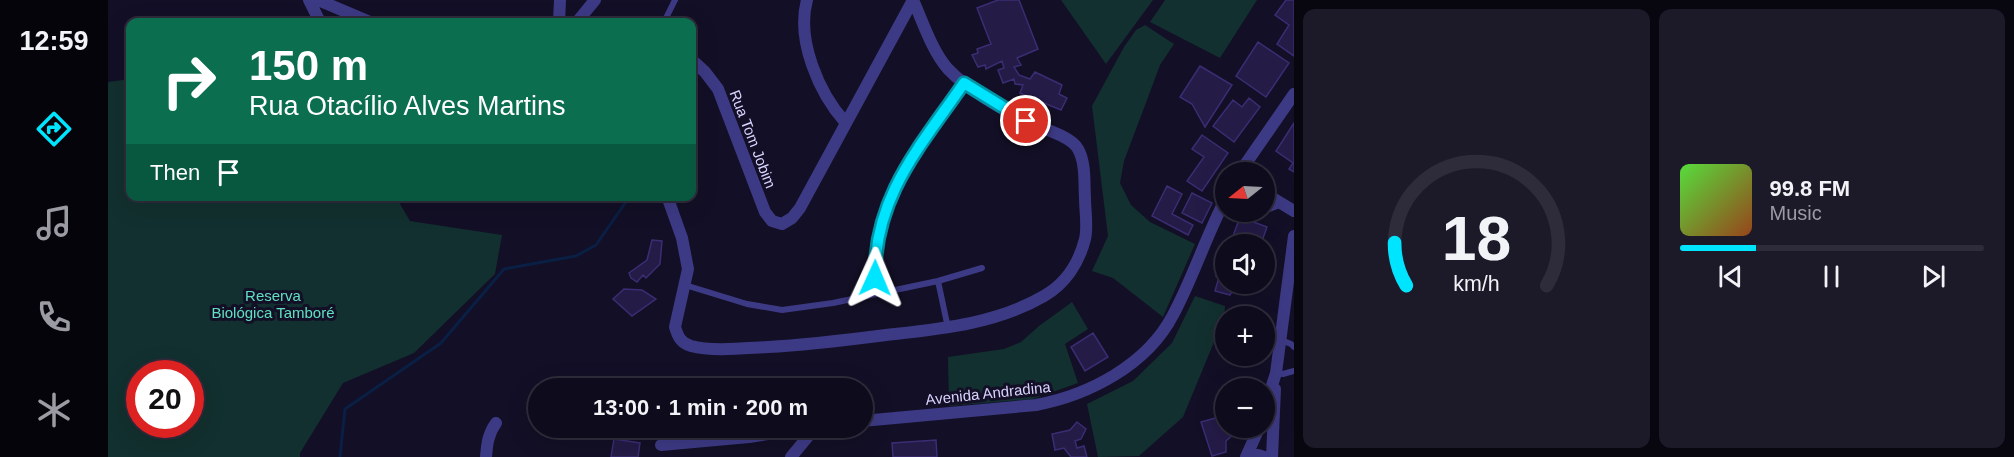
<!DOCTYPE html>
<meta charset="utf-8">
<style>
:root{--surface:#0e0b1c;--page:#1c1929;--text:#f1f3f6;--muted:#9b9ba3;--line:#2e2b3b;--accent:#00e5ff}
body{margin:0;font-family:Arial,sans-serif;background:var(--page);color:var(--text);height:100vh;display:flex;flex-direction:column;font-size:22px;white-space:nowrap}
*{box-sizing:border-box;margin:0}
p{font-size:20px;color:var(--muted)}
.icon{flex:none;width:33px;height:33px;fill:none;stroke:currentColor;stroke-width:2;stroke-linecap:round;stroke-linejoin:round}
.map{position:relative;flex:1;overflow:hidden}
.details{display:flex;flex-direction:column;gap:9px;padding:9px;background:#08060f;width:720px}
.details>*{flex:none}
.hud{position:absolute;left:18px;top:18px;width:570px;height:183px;border-radius:12px;box-shadow:0 6px 24px #0002,0 0 0 2px var(--line);background:#0b6e4f;color:#fff;overflow:hidden}
.needle{width:39px;rotate:252deg}
.buttons{position:absolute;left:1107px;top:162px;display:grid;gap:12px}
.buttons a{display:grid;place-items:center;width:60px;height:60px;border-radius:50%;background:var(--surface);box-shadow:0 6px 24px #0002,0 0 0 2px var(--line);font-size:30px}
.speed{position:absolute;left:18px;top:360px;display:flex;gap:12px;font-size:30px;font-weight:700;text-align:center}
.speed>*{display:grid;place-content:center;width:78px;height:78px;border-radius:50%;background:var(--surface);box-shadow:0 6px 24px #0002,0 0 0 2px var(--line);line-height:1}
.speed .limit{border:9px solid #d22;background:#fff;color:#111}
.pin{position:absolute;display:grid;place-items:center;width:51px;height:51px;color:#fff;margin:-26px;border:3px solid #fff;border-radius:50%;box-shadow:0 2px 6px #0007}
.me{position:absolute;width:66px;margin:-33px;rotate:1deg;stroke-linejoin:round;filter:drop-shadow(0 0 4px #0008)}
.turn{display:flex;align-items:center;gap:21px;height:126px;padding:0 24px;font-size:27px}
.turn .icon{width:78px;height:78px;stroke-width:2.5}
.turn b{display:block;font-size:42px;line-height:51px}
.then{display:flex;align-items:center;height:57px;padding:0 24px;background:#0003;gap:12px;font-size:22px}
.details .tile{flex:1;display:flex;flex-direction:column;justify-content:center;gap:9px;min-width:0;padding:0 21px;border-radius:12px;background:var(--page)}
.details .dial{align-items:center;gap:0}
.dial svg{height:156px;overflow:visible;fill:none;stroke:var(--line);stroke-width:7;stroke-linecap:round;text-anchor:middle}
.dial text{fill:var(--text);stroke:none}
.song{display:flex;align-items:center;gap:18px}
.cover{width:72px;height:72px;border-radius:9px;background:linear-gradient(135deg,hsl(110 70% 55%),hsl(20 70% 35%))}
.played{height:6px;border-radius:3px;background:linear-gradient(90deg,var(--accent) 25%,var(--line) 25%)}
.keys{display:flex;justify-content:space-around;direction:ltr}
.details .tiles{flex:1;display:grid;gap:9px;grid-template-columns:repeat(2,1fr)}
.trip{position:absolute;left:420px;top:378px;width:345px;height:60px;border-radius:30px;background:var(--surface);box-shadow:0 6px 24px #0002,0 0 0 2px var(--line);font-weight:800;line-height:60px;text-align:center}
main{display:flex;flex:1;min-height:0}
.dock{display:flex;flex-direction:column;width:108px;justify-content:space-around;align-items:center;background:#06040b;color:var(--muted)}
.dock .icon{width:42px;height:42px}
.dock .selected{color:var(--accent)}
.dock b{font-size:27px;color:var(--text)}
.map>svg:first-child{display:block}
.green{fill:#12302f;fill-rule:evenodd}
.lines{fill:none;stroke-linecap:round;stroke-linejoin:round}
.stream{stroke:#0a1f44;stroke-width:3}
.building{fill:#241b47;stroke:#3b2d73;stroke-width:1.5}
.service{stroke:#3d3a85;stroke-width:6}
.minor{stroke:#3d3a85;stroke-width:12}
.route-casing{stroke:#0095a6;stroke-width:15}
.route{stroke:#00e5ff;stroke-width:10}
.labels{text-anchor:middle;dominant-baseline:central;stroke-width:6;stroke-linejoin:round;paint-order:stroke}
.street-label{font-size:15px;fill:#d9d4ff;stroke:#130f26}
.park-label{font-size:15px;fill:#5fe0c0;stroke:#130f26}
</style>
<main>
<nav class="dock">
<b>12:59</b>
<svg class="icon selected" aria-label="directions" viewBox="0 0 24 24"><path d="M12 3l9 9-9 9-9-9zM9 14v-3h6M13 9l2 2-2 2"/></svg>
<svg class="icon" aria-label="music" viewBox="0 0 24 24"><path d="M9 18V5l10-2v13"/><circle cx="6" cy="18" r="3"/><circle cx="16" cy="16" r="3"/></svg>
<svg class="icon" aria-label="phone" viewBox="0 0 24 24"><path d="M5 4h4l2 5-3 2q2 4 5 5l2-3 5 2v4C11 20 4 13 5 4z"/></svg>
<svg class="icon" aria-label="climate" viewBox="0 0 24 24"><path d="M12 3v18M4 7l16 10M4 17L20 7"/></svg>
</nav>
<div class="map">
<svg width="1186" height="457" viewBox="0 0 1186 457">
<rect width="100%" height="100%" fill="#130f26"/>
<!-- green -->
<path class="green" d="M953 0H1045L998 64Z
M1057 0H1149L1112 58 1042 22Z
M1037 25 1066 44 1052 65 1039 100 1016 161 1012 183 1023 205 1042 222 1087 244 1055 317 1005 278 984 271 1000 236 984 106 1016 47 1028 30Z
M22 79V196L288 197 302 221 394 235 387 274 306 353 235 383 192 453V457H0V82ZM32 374H82V424H32Z
M1087 296 1117 306 1116 318 1075 417 1031 456 990 457 979 404 1025 381 1064 343Z
M964 302 980 329 957 344 970 383 925 399 841 406 840 357 896 349 913 342 931 326Z"/>
<g class="lines">
<!-- stream -->
<path class="stream" d="M232 457 237 409 333 343 396 269 468 256 488 245 522 196"/>
</g>
<!-- building -->
<path class="building" d="M890 0H911L930 49 909 58 913 65 906 67 911 75 922 79 927 72 954 85 951 94 959 98 953 110 912 93 915 85 907 84 906 79 895 83 890 70 896 68 894 61 878 69 877 65 870 67 864 55 870 53 869 49 883 44 869 8Z
M1178 0H1186V56L1169 44 1181 25 1167 15Z
M1150 42 1181 63 1158 97 1128 76Z
M1092 66 1124 85 1097 127 1084 104 1072 97Z
M1141 98 1152 107 1126 142 1105 126 1125 100 1134 107Z
M1186 123V172L1181 169 1185 163 1168 151Z
M1094 135 1120 153 1094 191 1079 181 1096 157 1084 149Z
M1059 186 1074 194 1064 214 1085 225 1080 235 1044 216Z
M1084 193 1104 203 1094 223 1074 213Z
M1132 217 1159 227 1153 244 1136 241 1135 244H1122Z
M544 240 554 241 552 264 538 278 535 275 529 282 523 278 521 273 539 260Z
M1113 266 1118 267V284H1125L1127 291 1123 293 1122 295 1107 291 1111 277 1108 276Z
M516 289 534 290 548 299 524 316 505 299Z
M985 333 1000 357 977 371 963 347Z
M1118 415V428H1128L1129 431 1118 441V452L1104 456 1093 422Z
M969 422 978 429 973 439 967 441 969 448 976 446 979 457H963L956 448 947 450 944 434 962 430Z
M506 439 532 443 530 457H503Z
M828 440 829 457H785L784 443Z"/>
<g class="lines">
<!-- service -->
<path class="service" d="M556 22 567 0
M1156 211 1174 204
M767 278C766 197 813 147 855 83
M830 281 840 328
M577 285 639 304 674 310 725 303 830 281 874 268
M1173 340 1183 344 1186 347
M1168 373 1175 374 1186 371"/>
<!-- minor -->
<path class="minor" d="M201 0 212 22
M210 0 262 22
M699 0C688 40 711 93 737 122
M451 22 452 0
M469 22 487 0
M584 60 597 72 610 89 657 212 664 221 674 224 684 218 692 208 805 0
M1132 172 1186 94
M1156 193 1186 211
M559 196 574 238 580 269 567 327C570 337 573 343 583 346 605 352 638 348 660 347 700 345 739 340 778 335 831 329 888 324 936 296 957 284 971 263 977 239 980 227 977 211 977 198 976 183 978 163 970 149 963 136 933 128 919 122 892 108 861 91 840 69 824 51 815 22 805 0
M1156 410 1168 373 1186 236
M754 421 928 405C981 395 1039 365 1065 315 1085 278 1098 236 1118 198
M553 445 641 437 697 428
M1139 456 1150 455 1156 457
M378 457C379 444 380 434 388 423
M683 457 707 428
M1138 457 1151 428
M1164 457 1167 389"/>
</g>
<g class="lines">
<defs>
<path id="route" d="M767 278C766 196 812 147 856 83L918 121"/>
</defs>
<!-- route casing -->
<use href="#route" class="route-casing"/>
<!-- route -->
<use href="#route" class="route"/>
</g>
<g class="labels">
<!-- street labels -->
<g class="street-label">
<text transform="translate(645 139) rotate(69)">Rua Tom Jobim</text>
<text transform="translate(880 393) rotate(-6)">Avenida Andradina</text>
</g>
<!-- park labels -->
<g class="park-label">
<text x="165" y="295">Reserva<tspan x="165" dy="17">Biológica Tamboré</tspan></text>
</g>
</g>
</svg>
<div class="buttons">
<a><svg class="needle" viewBox="-14 -14 28 28"><path d="M0-13l5 13h-10z" fill="#e53935"/><path d="M0 13l5-13h-10z" fill="#9b9ba3"/></svg></a>
<a><svg class="icon" aria-label="sound" viewBox="0 0 24 24"><path d="M4 9h4l5-4v14l-5-4H4zM17 9q2 3 0 6"/></svg></a>
<a>+</a>
<a>−</a>
</div>
<div class="speed"><div class="limit">20</div></div>
<div class="pin" style="left:918px;top:121px;background:#d93025"><svg class="icon" aria-label="arrive" viewBox="0 0 24 24"><path d="M6 21V4h12l-3 4 3 4H6"/></svg></div>
<svg class="me" style="left:767px;top:278px" viewBox="-20 -20 40 40"><path d="M0-17L14 15 0 8-14 15z" fill="#00e5ff" stroke="#fff" stroke-width="4"/></svg>
<div class="trip">13:00 · 1 min · 200 m</div>
<div class="hud">
<div class="turn"><svg class="icon" aria-label="right" viewBox="0 0 24 24"><path d="M7 20v-9h11M14 6l5 5-5 5"/></svg><div><b>150 m</b>Rua Otacílio Alves Martins</div></div>
<div class="then">Then<svg class="icon" aria-label="arrive" viewBox="0 0 24 24"><path d="M6 21V4h12l-3 4 3 4H6"/></svg></div>
</div>
</div>
<section class="details">
<div class="tiles">
<div class="tile dial"><svg viewBox="0 0 100 80">
<path d="M14 69A42 42 0 1 1 86 69"/>
<path d="M14 69A42 42 0 0 1 8 47" stroke="#00e5ff"/>
<text x="50" y="56" font-size="32" font-weight="700">18</text>
<text x="50" y="72" font-size="11">km/h</text>
</svg></div>
<div class="tile">
<div class="song"><i class="cover"></i><div><b>99.8 FM</b><p>Music</p></div></div>
<div class="played"></div>
<div class="keys"><svg class="icon" aria-label="previous" viewBox="0 0 24 24"><path d="M18 5L8 12l10 7zM5 5v14"/></svg><svg class="icon" aria-label="pause" viewBox="0 0 24 24"><path d="M8 5v14M16 5v14"/></svg><svg class="icon" aria-label="next" viewBox="0 0 24 24"><path d="M6 5l10 7-10 7zM19 5v14"/></svg></div>
</div>
</div>
</section>
</main>
